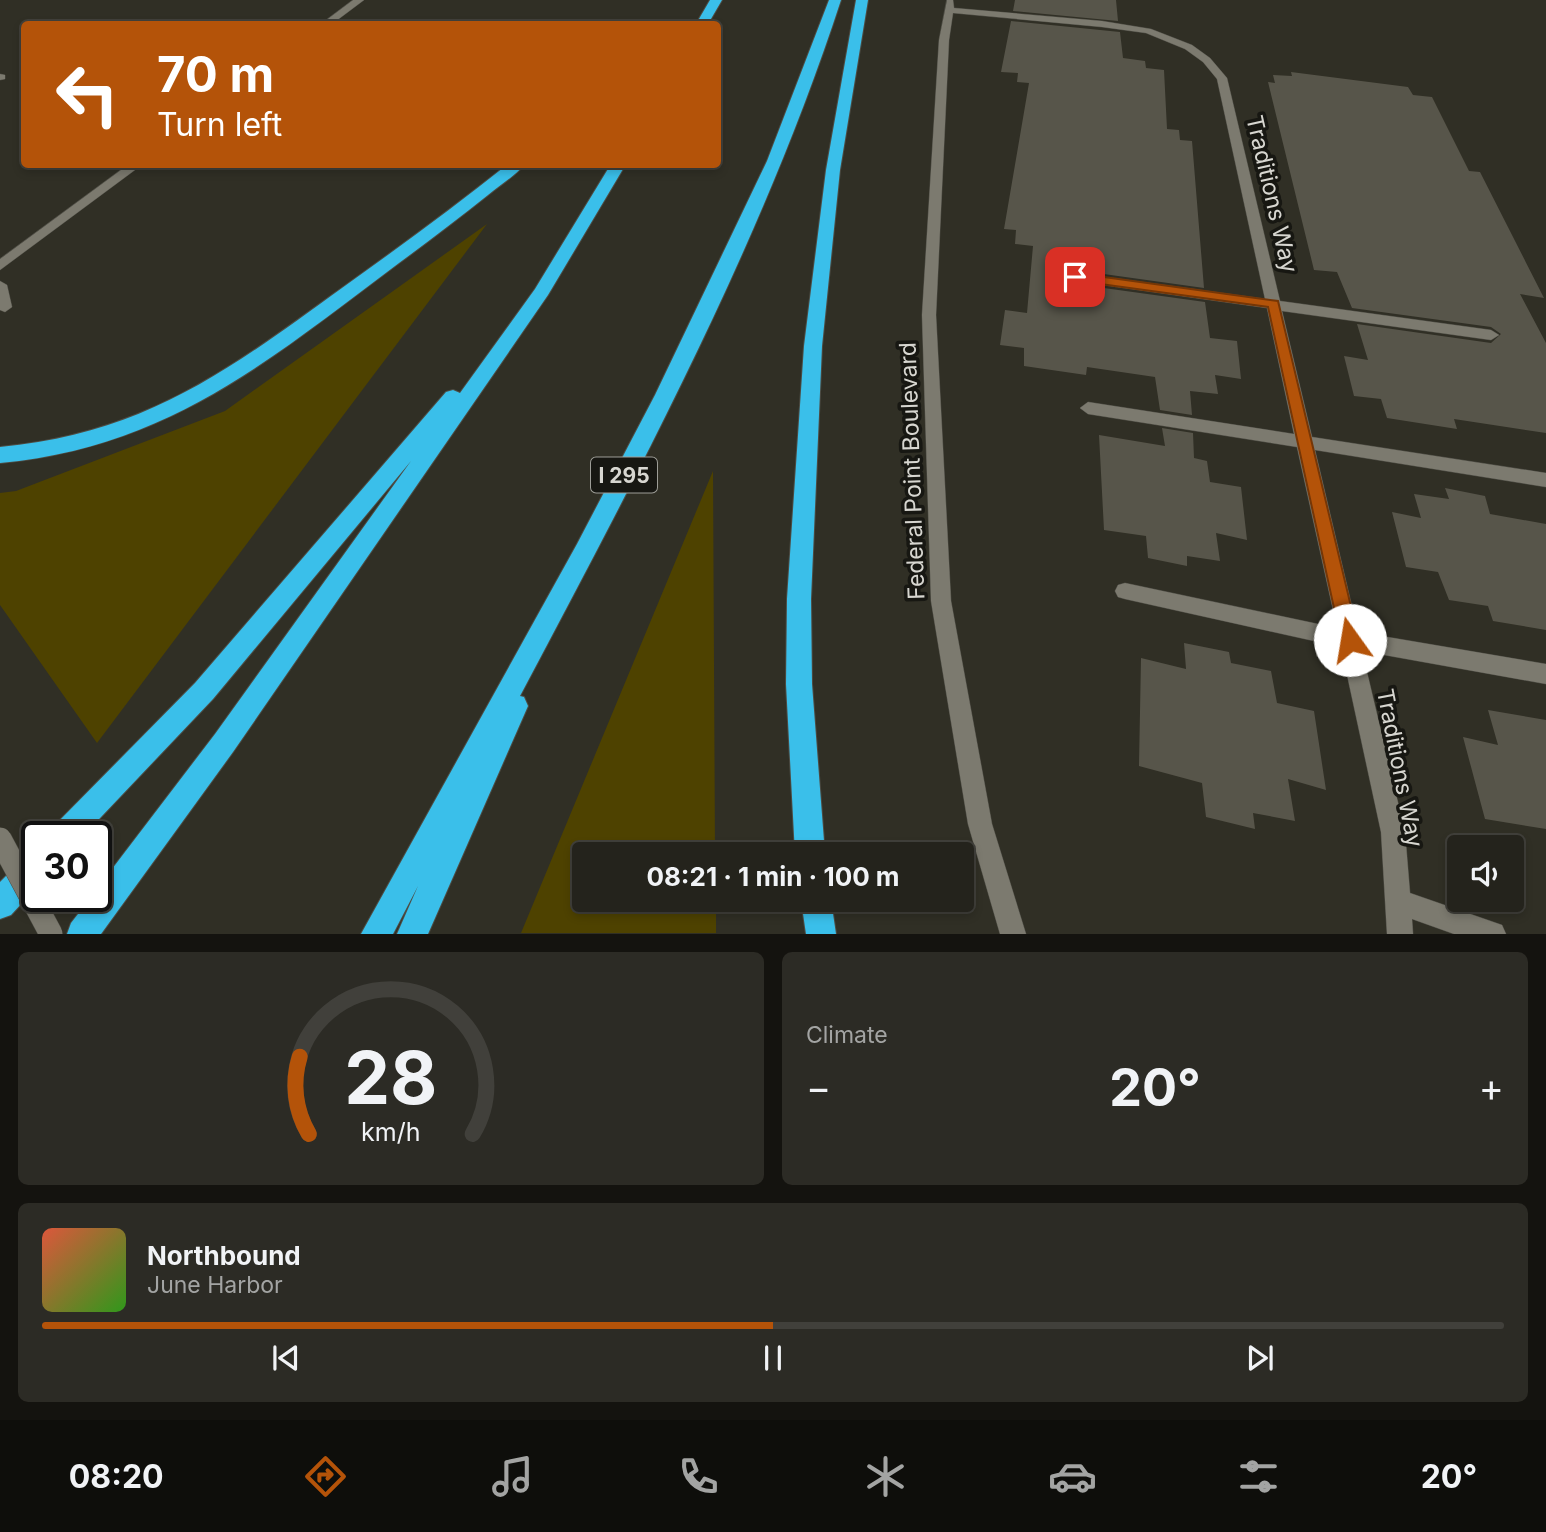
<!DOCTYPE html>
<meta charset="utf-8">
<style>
:root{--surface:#24231c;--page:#2c2b25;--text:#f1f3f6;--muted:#a3a4a3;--line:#41403b;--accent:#b45309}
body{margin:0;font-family:Inter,sans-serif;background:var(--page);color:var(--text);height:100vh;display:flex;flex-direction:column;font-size:26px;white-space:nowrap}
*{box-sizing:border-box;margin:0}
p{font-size:23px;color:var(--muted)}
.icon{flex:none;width:38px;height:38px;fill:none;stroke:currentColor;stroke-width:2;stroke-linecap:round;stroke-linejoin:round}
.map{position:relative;height:934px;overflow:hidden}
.panel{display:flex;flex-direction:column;gap:18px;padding:18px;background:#14130f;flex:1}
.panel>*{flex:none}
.top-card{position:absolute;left:21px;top:21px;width:700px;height:147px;border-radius:7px;box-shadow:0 4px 10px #0003,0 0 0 2px var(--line);background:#b45309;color:#fff;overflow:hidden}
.tools{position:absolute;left:1447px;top:835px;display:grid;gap:14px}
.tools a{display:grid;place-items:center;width:77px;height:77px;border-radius:7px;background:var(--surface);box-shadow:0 4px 10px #0003,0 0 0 2px var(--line);font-size:35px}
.speed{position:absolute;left:21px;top:821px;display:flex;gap:14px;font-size:35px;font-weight:700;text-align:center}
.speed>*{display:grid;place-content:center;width:91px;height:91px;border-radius:50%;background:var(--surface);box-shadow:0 4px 10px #0003,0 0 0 2px var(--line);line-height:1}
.speed .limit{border:4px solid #111;border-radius:10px;background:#fff;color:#111}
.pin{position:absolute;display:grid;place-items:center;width:60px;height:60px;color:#fff;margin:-30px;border-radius:14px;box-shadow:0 4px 10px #0006}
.me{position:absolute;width:77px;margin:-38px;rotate:347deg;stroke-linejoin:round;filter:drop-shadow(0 0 5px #0008)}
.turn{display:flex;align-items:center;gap:24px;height:147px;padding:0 21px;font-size:32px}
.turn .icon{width:91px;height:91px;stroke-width:2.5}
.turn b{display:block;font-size:49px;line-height:60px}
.big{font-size:52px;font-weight:700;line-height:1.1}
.panel .tile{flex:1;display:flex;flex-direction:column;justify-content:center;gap:10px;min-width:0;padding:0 24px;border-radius:10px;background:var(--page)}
.panel .dial{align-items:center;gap:0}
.dial svg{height:182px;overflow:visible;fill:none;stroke:var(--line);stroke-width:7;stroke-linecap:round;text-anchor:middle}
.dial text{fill:var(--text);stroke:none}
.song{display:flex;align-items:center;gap:21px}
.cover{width:84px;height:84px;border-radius:10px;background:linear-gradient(135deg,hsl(10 70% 55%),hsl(110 70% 35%))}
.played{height:7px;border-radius:4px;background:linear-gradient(90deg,var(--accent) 50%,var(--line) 50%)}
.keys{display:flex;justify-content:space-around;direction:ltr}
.heat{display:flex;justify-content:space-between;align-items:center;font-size:38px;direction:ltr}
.panel .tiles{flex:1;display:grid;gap:18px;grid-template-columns:1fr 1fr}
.tile:last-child{grid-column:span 2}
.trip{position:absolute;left:572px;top:842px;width:402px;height:70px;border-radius:7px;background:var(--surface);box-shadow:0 4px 10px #0003,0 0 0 2px var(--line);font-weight:700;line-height:70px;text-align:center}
.tabs{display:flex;height:112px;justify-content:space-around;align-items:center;background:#0e0e0b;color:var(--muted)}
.tabs .icon{width:49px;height:49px}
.tabs .current{color:var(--accent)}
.tabs b{font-size:32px;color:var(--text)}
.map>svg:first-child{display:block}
.green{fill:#4e4200}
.building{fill:#57554a}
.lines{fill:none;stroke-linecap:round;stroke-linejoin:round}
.minor-casing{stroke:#4d4c44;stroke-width:1}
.highway-casing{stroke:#4d4c44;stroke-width:2}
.minor{fill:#7c7a6f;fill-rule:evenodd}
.highway{fill:#3abfea;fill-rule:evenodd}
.minor-bridge-casing{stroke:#4d4c44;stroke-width:24;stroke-linecap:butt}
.minor-bridge{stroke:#7c7a6f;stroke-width:23}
.route{fill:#b45309;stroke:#753606;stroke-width:2}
.labels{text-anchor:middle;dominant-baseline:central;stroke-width:7;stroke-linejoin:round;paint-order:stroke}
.shield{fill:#171712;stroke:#9d9d97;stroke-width:2}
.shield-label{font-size:21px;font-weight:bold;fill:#d7d6d0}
.street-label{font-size:23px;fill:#d7d6d0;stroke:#171712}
</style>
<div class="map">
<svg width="1546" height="934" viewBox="0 0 1546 934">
<rect width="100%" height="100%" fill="#302f25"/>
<!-- green -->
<path class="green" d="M487 224 97 743 0 605V493L16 491 225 411Z
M713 471 715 854H584V900H716V933H521Z"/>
<!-- building -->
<path class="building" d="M1015 0H1116L1118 21 1013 11Z
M1011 21 1120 32 1123 58 1145 61 1146 68 1164 70 1167 129 1179 130 1180 140 1192 141 1204 288 1075 270 1066 278 1075 284 1205 302 1210 338 1237 341 1241 379 1215 375 1218 394 1190 391 1192 415 1160 410 1155 377 1087 367 1086 375 1024 366V348L1000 345 1005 310 1027 313 1033 246 1015 244 1016 230 1004 229 1029 83 1017 82 1018 73 1001 72Z
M1291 72 1408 87 1413 95 1432 97 1469 171 1480 172 1544 298 1520 294 1546 343V433L1454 419 1457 429 1387 418 1381 399 1354 396 1344 356 1368 360 1357 324 1491 343 1501 334 1491 327 1352 308 1337 272 1314 270 1268 82 1275 83 1273 75 1292 76Z
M1162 428 1193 433 1194 458 1207 461 1210 482 1241 487 1247 540 1216 533 1220 561 1187 556V566L1148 558 1146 536 1104 530 1099 435 1165 446Z
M1445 488 1485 496 1490 514 1546 524V630L1493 621 1488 606 1449 600 1438 572 1406 567 1392 512 1421 518 1414 494 1449 499Z
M1184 643 1229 652 1231 663 1271 671 1277 703 1314 711 1326 790 1288 779 1295 821 1253 813 1255 829 1206 817 1202 783 1139 766 1141 658 1186 669Z
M1488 710 1546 720V829L1485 819 1463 737 1498 745Z"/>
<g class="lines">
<defs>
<path id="minor" d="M353 0H364L332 24H321Z
M947 0H953L954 8 1102 21 1151 29 1192 45 1210 58 1227 78 1280 301 1491 330 1499 335 1491 340 1282 311 1312 437 1546 473V487L1315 450 1358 632 1546 664V684L1362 651 1405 832 1410 893 1502 925 1506 934H1454L1412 919 1413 934H1387L1381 832 1341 647 1125 599 1118 597 1115 591 1118 585 1125 583 1337 628 1297 447 1088 414 1080 408 1088 402 1294 434 1267 308 1075 281 1068 277 1075 273 1265 299 1217 79 1203 62 1185 49 1146 33 1102 27 953 13 949 40 936 315 951 601 992 824 1026 934H1000L968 824 931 601 922 315 939 40Z
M0 74 5 75V79L0 80Z
M129 164H143L0 270V259Z
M0 281 7 285 12 307 5 312 0 310Z"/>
<path id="highway" d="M710 0H722L708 24H696Z
M829 0H841C762 243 639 471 520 696L524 697 528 706 428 934H397L418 886 393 934H361L577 544 655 395 767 161Z
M856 0H868L840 170 822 346 811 599 812 684 825 854H795L786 684 787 599 804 346 826 170Z
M508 164H525C515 176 500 185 488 195 459 218 429 241 399 263 269 360 169 447 0 463V447C144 434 229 370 342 288 398 248 454 207 508 164Z
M611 164H626L548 295 233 752 101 934H67L71 923 92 896H96V890L215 734 411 461 213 699 83 836H50L54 826 195 683 446 392 453 390 460 393 535 289Z
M37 850V887L11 915 0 919V882L27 855Z
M801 900H831L836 934H806Z"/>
</defs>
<!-- minor casing -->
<use href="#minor" class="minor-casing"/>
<!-- highway casing -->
<use href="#highway" class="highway-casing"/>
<!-- minor -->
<use href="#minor" class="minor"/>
<!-- highway -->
<use href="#highway" class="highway"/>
<defs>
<path id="minor-bridge" d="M0 839 51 934"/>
</defs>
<!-- minor-bridge casing -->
<use href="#minor-bridge" class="minor-bridge-casing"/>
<!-- minor-bridge -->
<use href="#minor-bridge" class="minor-bridge"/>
</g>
<!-- route -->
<path class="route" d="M1075 273 1278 301 1359 640 1357 646 1350 648 1343 646 1341 640 1268 307 1071 280 1069 277Z"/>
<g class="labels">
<!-- shield labels -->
<rect class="shield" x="591" y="457.5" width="66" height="35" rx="5"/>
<g class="shield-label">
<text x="624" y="475">I 295</text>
</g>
<!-- street labels -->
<g class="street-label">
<text transform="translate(1272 194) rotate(77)">Traditions Way</text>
<text transform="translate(912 471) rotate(-92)">Federal Point Boulevard</text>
<text transform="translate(1400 768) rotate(79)">Traditions Way</text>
</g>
</g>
</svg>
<div class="tools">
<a><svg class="icon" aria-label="sound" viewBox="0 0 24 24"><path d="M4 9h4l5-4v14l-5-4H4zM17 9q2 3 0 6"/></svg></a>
</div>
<div class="speed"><div class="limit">30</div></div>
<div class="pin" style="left:1075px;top:277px;background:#d93025"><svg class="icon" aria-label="arrive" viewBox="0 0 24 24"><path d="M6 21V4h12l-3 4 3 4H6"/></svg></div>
<svg class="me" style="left:1350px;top:640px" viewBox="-20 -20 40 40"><circle r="19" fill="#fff"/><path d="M0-13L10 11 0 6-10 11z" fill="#b45309"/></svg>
<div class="trip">08:21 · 1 min · 100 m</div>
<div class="top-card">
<div class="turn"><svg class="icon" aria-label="left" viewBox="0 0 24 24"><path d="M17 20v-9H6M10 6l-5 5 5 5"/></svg><div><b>70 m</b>Turn left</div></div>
</div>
</div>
<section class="panel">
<div class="tiles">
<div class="tile dial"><svg viewBox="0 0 100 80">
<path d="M14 69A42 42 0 1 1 86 69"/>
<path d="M14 69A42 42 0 0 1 10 35" stroke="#b45309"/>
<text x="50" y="56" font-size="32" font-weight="700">28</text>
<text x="50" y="72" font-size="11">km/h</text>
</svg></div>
<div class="tile"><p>Climate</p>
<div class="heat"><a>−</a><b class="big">20°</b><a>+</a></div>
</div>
<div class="tile">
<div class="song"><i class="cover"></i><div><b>Northbound</b><p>June Harbor</p></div></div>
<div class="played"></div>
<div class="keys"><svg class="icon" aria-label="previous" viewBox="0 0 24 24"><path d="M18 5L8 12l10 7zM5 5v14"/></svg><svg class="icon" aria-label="pause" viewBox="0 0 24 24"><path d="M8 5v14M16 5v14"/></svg><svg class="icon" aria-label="next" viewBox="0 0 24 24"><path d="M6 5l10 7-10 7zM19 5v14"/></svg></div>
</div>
</div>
</section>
<nav class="tabs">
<b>08:20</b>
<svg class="icon current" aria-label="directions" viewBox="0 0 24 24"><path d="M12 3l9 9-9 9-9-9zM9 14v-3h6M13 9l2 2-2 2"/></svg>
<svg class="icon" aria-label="music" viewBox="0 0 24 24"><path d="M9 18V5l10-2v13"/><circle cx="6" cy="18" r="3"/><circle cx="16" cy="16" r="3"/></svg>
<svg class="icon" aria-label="phone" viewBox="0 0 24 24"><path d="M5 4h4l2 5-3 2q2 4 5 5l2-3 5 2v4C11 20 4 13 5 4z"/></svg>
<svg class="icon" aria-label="climate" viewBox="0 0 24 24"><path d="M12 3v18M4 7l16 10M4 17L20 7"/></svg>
<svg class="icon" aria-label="car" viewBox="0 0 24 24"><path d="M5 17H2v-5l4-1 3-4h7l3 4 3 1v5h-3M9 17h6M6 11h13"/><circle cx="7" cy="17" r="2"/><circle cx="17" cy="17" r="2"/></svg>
<svg class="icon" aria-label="filters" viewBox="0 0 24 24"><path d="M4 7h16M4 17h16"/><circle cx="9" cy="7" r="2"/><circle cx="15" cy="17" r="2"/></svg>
<b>20°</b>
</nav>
